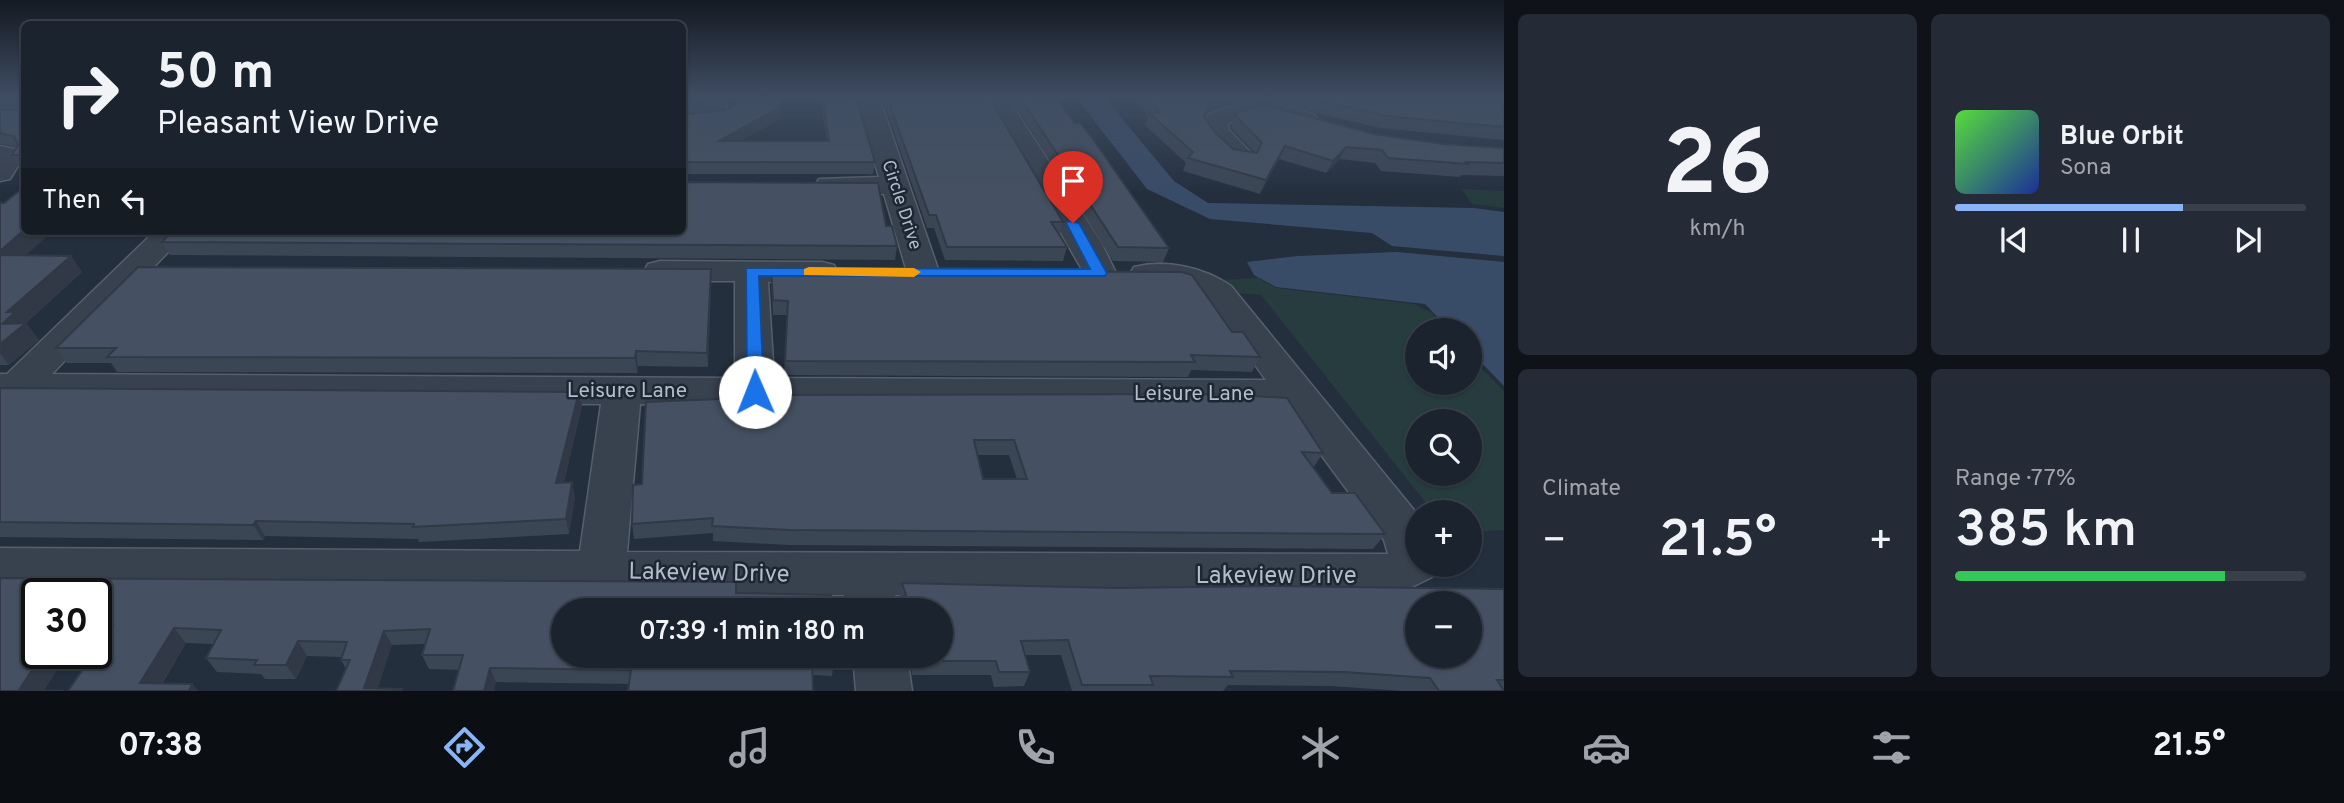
<!DOCTYPE html>
<meta charset="utf-8">
<style>
:root{--surface:#1b232e;--page:#242b36;--text:#f1f3f6;--muted:#a0a4aa;--line:#39404a;--accent:#8ab4f8}
body{margin:0;font-family:Overpass,sans-serif;background:var(--page);color:var(--text);height:100vh;display:flex;flex-direction:column;font-size:26px;white-space:nowrap}
*{box-sizing:border-box;margin:0}
p{font-size:23px;color:var(--muted)}
.icon{flex:none;width:38px;height:38px;fill:none;stroke:currentColor;stroke-width:2;stroke-linecap:round;stroke-linejoin:round}
.map{position:relative;flex:1;overflow:hidden}
.details{display:flex;flex-direction:column;gap:14px;padding:14px;background:#0f1319;width:840px}
.details>*{flex:none}
.hud{position:absolute;left:21px;top:21px;width:665px;height:214px;border-radius:10px;box-shadow:0 2px 5px #0004,0 0 0 2px var(--line);background:#1b232e;color:var(--text);overflow:hidden}
.controls{position:absolute;left:1405px;top:318px;display:grid;gap:14px}
.controls a{display:grid;place-items:center;width:77px;height:77px;border-radius:50%;background:var(--surface);box-shadow:0 2px 5px #0004,0 0 0 2px var(--line);font-size:35px}
.speed{position:absolute;left:21px;top:578px;display:flex;gap:14px;font-size:35px;font-weight:700;text-align:center}
.speed>*{display:grid;place-content:center;width:91px;height:91px;border-radius:50%;background:var(--surface);box-shadow:0 2px 5px #0004,0 0 0 2px var(--line);line-height:1}
.speed .limit{border:4px solid #111;border-radius:10px;background:#fff;color:#111}
.pin{position:absolute;display:grid;place-items:center;width:60px;height:60px;color:#fff;margin:-72px -30px;border-radius:50% 50% 50% 0;rotate:-45deg;box-shadow:0 0 7px #0007}
.pin .icon{rotate:45deg}
.me{position:absolute;width:77px;margin:-38px;rotate:359deg;stroke-linejoin:round;filter:drop-shadow(0 0 5px #0008)}
.turn{display:flex;align-items:center;gap:24px;height:147px;padding:0 21px;font-size:32px}
.turn .icon{width:91px;height:91px;stroke-width:2.5}
.turn b{display:block;font-size:49px;line-height:60px}
.then{display:flex;align-items:center;height:66px;padding:0 21px;background:#0003;gap:14px;font-size:26px}
.big{font-size:52px;font-weight:600;line-height:1.1}
.details .widget{flex:1;display:flex;flex-direction:column;justify-content:center;gap:10px;min-width:0;padding:0 24px;border-radius:10px;background:var(--page)}
.details .dial{align-items:center;gap:0}
.dial b{font-size:91px;line-height:1}
.song{display:flex;align-items:center;gap:21px}
.cover{width:84px;height:84px;border-radius:10px;background:linear-gradient(135deg,hsl(110 70% 55%),hsl(230 70% 35%))}
.played{height:7px;border-radius:4px;background:linear-gradient(90deg,var(--accent) 65%,var(--line) 65%)}
.keys{display:flex;justify-content:space-around;direction:ltr}
.heat{display:flex;justify-content:space-between;align-items:center;font-size:38px;direction:ltr}
.charge{height:10px;border-radius:5px;background:linear-gradient(90deg,#34c759 77%,var(--line) 0)}
.details .tiles{flex:1;display:grid;gap:14px;grid-template-columns:repeat(2,1fr)}
.trip{position:absolute;left:551px;top:598px;width:402px;height:70px;border-radius:35px;background:var(--surface);box-shadow:0 2px 5px #0004,0 0 0 2px var(--line);font-weight:600;line-height:70px;text-align:center}
.tabs{display:flex;height:112px;justify-content:space-around;align-items:center;background:#0b0e12;color:var(--muted)}
.tabs .icon{width:49px;height:49px}
.tabs .on{color:var(--accent)}
.tabs b{font-size:32px;color:var(--text)}
main{display:flex;flex:1;min-height:0}
.map>svg:first-child{display:block}
.green{fill:#263c3f;fill-rule:evenodd}
.water{fill:#394c67}
.lines{fill:none;stroke-linecap:round;stroke-linejoin:round}
.minor-casing{stroke:#565f6c;stroke-width:3}
.minor{fill:#38414e;fill-rule:evenodd}
.wall{fill:#3b4654;fill-rule:evenodd}
.shaded-wall{fill:#303945}
.building{fill:#455162;stroke:#303945;stroke-width:2;fill-rule:evenodd}
.route{fill:#1a73e8;stroke:#114b97;stroke-width:2}
.slow{fill:#f59e0b}
.labels{text-anchor:middle;dominant-baseline:central;stroke-width:5;stroke-linejoin:round;paint-order:stroke}
.far-street-label{font-size:18px;fill:#b4bcc9;stroke:#1d2633}
.street-label{font-size:21px;fill:#b4bcc9;stroke:#1d2633}
.near-street-label{font-size:24px;fill:#b4bcc9;stroke:#1d2633}
</style>
<main>
<div class="map">
<svg width="1504" height="691" viewBox="0 0 1504 691">
<rect width="100%" height="100%" fill="#242f3e"/>
<!-- green -->
<path class="green" d="M1461 189 1504 191V208L1472 204Z
M1258 278 1276 288 1414 304 1432 313 1449 331H1418V383H1470V357L1504 391V530L1470 532V513H1434L1261 295 1232 293 1221 280ZM1418 422H1470V474H1418Z"/>
<!-- water -->
<path class="water" d="M1076 97H1104L1174 181 1208 203 1474 208 1504 212V256L1392 246 1372 233 1210 219 1147 189Z
M1397 252 1504 262V386L1470 351V331H1451L1425 304 1276 287 1254 275 1247 262 1298 256Z"/>
<g class="lines">
<defs>
<path id="minor" d="M0 97H24V111H0Z
M703 97H727V107L724 112 682 114V100H703Z
M855 97H879L939 272 935 279 923 282 911 279 907 272 884 194 819 191 815 185 819 179 879 177Z
M983 97H1007L1102 244 1116 273 1112 280 1100 283 1088 280Z
M1225 97H1260L1315 115 1318 120 1315 125 1306 127 1261 113 1229 123 1228 129 1255 157 1251 163C1230 168 1214 146 1202 130L1209 114 1237 105Z
M0 146 20 150 24 156 10 179 0 181Z
M155 231H188L52 374 735 378V281H660L648 278 644 271 648 264 660 261 822 262 834 265 838 272 834 279 768 282 774 378 1266 380C1246 354 1215 296 1183 287 1168 282 1150 285 1134 281L1130 274 1134 267C1166 259 1204 267 1231 286L1418 515V565H1438L1432 577 1390 598 895 595 900 611H849L844 595 0 590V548L580 551 601 404 0 400V374H7ZM640 404 1286 407 1384 540 1388 554 627 552Z
M853 656H907L912 691H856Z"/>
</defs>
<!-- minor casing -->
<use href="#minor" class="minor-casing"/>
<!-- minor -->
<use href="#minor" class="minor"/>
</g>
<!-- wall -->
<path class="wall" d="M820 97H856L875 162 873 174H682V115L780 119 741 141H827Z
M882 97H989L1063 222 1059 235 1067 247 1063 261 945 260 934 228H927Z
M1010 97H1055L1169 248 1163 262 1113 261Z
M1132 97H1234L1231 104 1207 113 1205 117 1215 132 1233 149 1254 152 1231 128 1236 113 1443 144 1504 148V176L1461 175 1460 177 1381 171 1375 163 1340 159 1326 173 1279 159 1260 194 1183 171 1186 163 1145 125 1148 116Z
M1250 97H1504V140L1380 128Z
M0 110H24V168H20L12 155 17 147 0 144Z
M0 203 24 231H53L25 255 71 256 82 272 26 323 39 340 9 365H0Z
M886 226 897 246 895 260 170 255 162 242Z
M711 269V284L708 367 638 366 637 373 117 372 111 363H67L56 348Z
M771 270 1232 332 1260 357 1252 372 1191 370 1188 377 784 375 787 315H773Z
M0 388 579 392 582 406 564 482 575 497 569 534 419 542 418 539 265 536 263 540 0 537Z
M646 402 1323 453 1313 468 1332 493 1385 534 1373 549 789 545 713 541V533L634 539 632 524 642 484ZM978 455H1009L1017 479H983Z
M0 578 737 593 834 661 832 676 813 675 629 684 496 682 459 670 429 669 422 655 425 644 392 645 336 691 346 669 341 660 342 657 307 656 296 679H265L261 674 217 672 206 658 213 644 186 643 162 684H192L198 691H68L103 641H96V593H37L68 653 44 690 0 691Z
M902 583 1116 588 1504 589V691H1403L1331 686 1228 685 1223 691H1072L1061 655H1025L1030 672 1024 686 994 687 991 675H912L910 656H942V611H897Z"/>
<!-- shaded-wall -->
<path class="shaded-wall" d="M1223 97H1234L1231 104 1207 113 1200 129 1211 101Z
M780 107V119L719 154V141Z
M1285 146 1279 159 1260 194 1266 180Z
M1346 147 1340 159 1326 173 1333 161Z
M24 231H53L7 272 0 262V251Z
M71 256 82 272 25 324 26 323 39 340 9 365 0 353 2 324 7 312Z
M711 269V284L708 367 707 353Z
M636 351 638 366 637 373 635 358Z
M579 392 582 406 560 498 556 483Z
M572 482 575 497 569 534 566 519Z
M256 521 265 536 263 540 253 525Z
M174 628 186 643 157 691 140 683Z
M384 631 392 645 377 691 364 688Z
M298 641 307 656 296 679 286 665Z
M43 653H68L43 691 19 690Z
M490 668 496 682 494 691H484Z
M192 684 198 691H189Z"/>
<!-- building -->
<path class="building" d="M752 97H779L780 107 719 141H829L822 97H856L875 162H682V115L725 110Z
M887 97H989L1063 222H1051L1067 247H947L936 215H929Z
M1020 97H1055L1075 123H1080L1092 138 1169 248 1118 247Z
M1146 97H1223L1211 101 1204 117 1215 132 1233 149 1257 153 1262 143 1236 116V113L1264 105 1374 134 1443 144 1504 148V163L1466 162 1468 164 1388 158 1382 150 1346 147 1333 161 1285 146 1266 180 1188 158 1193 152 1149 113 1160 112Z
M1305 97H1504V127L1387 116Z
M0 110H24V155H12L18 145 14 136 0 133Z
M682 182 878 183 886 226H892L897 246 162 242 172 231H682Z
M24 187V230L0 251V203H4Z
M0 255 71 256 7 312H15L2 324 26 323 0 344Z
M138 267 711 269 707 353 636 351 635 358 107 357 116 348H56Z
M771 270 1182 272 1192 275 1232 332H1243L1260 357 1191 355 1195 362 785 361 788 301 773 300Z
M0 388 579 392 556 483 572 482 566 519 413 527 414 524 256 521 253 525 0 522Z
M1215 394 1287 398 1323 453 1302 452 1332 493H1355L1385 534 789 530 712 526 713 518 632 524 633 485 642 484 646 402 719 399V395ZM974 440H1014L1027 479H983Z
M0 578 736 582V593L831 595 832 611H564V656H834V661H812L813 691H628L631 670 490 668 484 691H453L463 655H422L430 629 384 631 364 688 402 689 401 691H336L350 660H341L347 642 298 641 286 665H254L257 660 206 658 221 630 174 628 140 683 192 684 189 691H68L94 653H96V650L113 626H96V593H37V653H43L19 690 64 691H0Z
M902 583 1116 588 1273 586 1504 589V680H1497L1504 691H1439L1430 678 1344 672 1230 671 1233 677 1150 676 1153 685H1082L1068 640 1021 641 1030 672H999L996 661H916L915 656H942V611H901L899 599 906 595ZM1418 604H1470V656H1418Z"/>
<!-- sky -->
<linearGradient id="sky" x2="0" y2="1"><stop stop-color="#141a22"/><stop offset="0.5" stop-color="#3f4d63"/><stop offset="1" stop-color="#3f4d63" stop-opacity="0"/></linearGradient>
<rect width="1504" height="193" fill="url(#sky)"/>
<!-- route -->
<path class="route" d="M1068 221 1079 223 1107 273 1105 276H759L764 392 755 398 747 392 746 268 1090 269 1066 223Z"/>
<!-- slow -->
<path class="slow" d="M809 267 914 268 921 272 914 277 804 275V269Z"/>
<g class="labels">
<!-- far-street labels -->
<g class="far-street-label">
<text transform="translate(901 205) rotate(72)">Circle Drive</text>
</g>
<!-- street labels -->
<g class="street-label">
<text x="627" y="391">Leisure Lane</text>
<text x="1194" y="394">Leisure Lane</text>
</g>
<!-- near-street labels -->
<g class="near-street-label">
<text transform="translate(709 574) rotate(1)">Lakeview Drive</text>
<text x="1276" y="577">Lakeview Drive</text>
</g>
</g>
</svg>
<div class="controls">
<a><svg class="icon" aria-label="sound" viewBox="0 0 24 24"><path d="M4 9h4l5-4v14l-5-4H4zM17 9q2 3 0 6"/></svg></a>
<a><svg class="icon" aria-label="search" viewBox="0 0 24 24"><circle cx="10" cy="10" r="6"/><path d="M15 15l6 6"/></svg></a>
<a>+</a>
<a>−</a>
</div>
<div class="speed"><div class="limit">30</div></div>
<div class="pin" style="left:1073px;top:223px;background:#d93025"><svg class="icon" aria-label="arrive" viewBox="0 0 24 24"><path d="M6 21V4h12l-3 4 3 4H6"/></svg></div>
<svg class="me" style="left:755px;top:392px" viewBox="-20 -20 40 40"><circle r="19" fill="#fff"/><path d="M0-13L10 11 0 6-10 11z" fill="#1a73e8"/></svg>
<div class="trip">07:39 · 1 min · 180 m</div>
<div class="hud">
<div class="turn"><svg class="icon" aria-label="right" viewBox="0 0 24 24"><path d="M7 20v-9h11M14 6l5 5-5 5"/></svg><div><b>50 m</b>Pleasant View Drive</div></div>
<div class="then">Then<svg class="icon" aria-label="left" viewBox="0 0 24 24"><path d="M17 20v-9H6M10 6l-5 5 5 5"/></svg></div>
</div>
</div>
<section class="details">
<div class="tiles">
<div class="widget dial"><b>26</b><p>km/h</p></div>
<div class="widget">
<div class="song"><i class="cover"></i><div><b>Blue Orbit</b><p>Sona</p></div></div>
<div class="played"></div>
<div class="keys"><svg class="icon" aria-label="previous" viewBox="0 0 24 24"><path d="M18 5L8 12l10 7zM5 5v14"/></svg><svg class="icon" aria-label="pause" viewBox="0 0 24 24"><path d="M8 5v14M16 5v14"/></svg><svg class="icon" aria-label="next" viewBox="0 0 24 24"><path d="M6 5l10 7-10 7zM19 5v14"/></svg></div>
</div>
<div class="widget"><p>Climate</p>
<div class="heat"><a>−</a><b class="big">21.5°</b><a>+</a></div>
</div>
<div class="widget"><p>Range · 77%</p><b class="big">385 km</b><div class="charge"></div></div>
</div>
</section>
</main>
<nav class="tabs">
<b>07:38</b>
<svg class="icon on" aria-label="directions" viewBox="0 0 24 24"><path d="M12 3l9 9-9 9-9-9zM9 14v-3h6M13 9l2 2-2 2"/></svg>
<svg class="icon" aria-label="music" viewBox="0 0 24 24"><path d="M9 18V5l10-2v13"/><circle cx="6" cy="18" r="3"/><circle cx="16" cy="16" r="3"/></svg>
<svg class="icon" aria-label="phone" viewBox="0 0 24 24"><path d="M5 4h4l2 5-3 2q2 4 5 5l2-3 5 2v4C11 20 4 13 5 4z"/></svg>
<svg class="icon" aria-label="climate" viewBox="0 0 24 24"><path d="M12 3v18M4 7l16 10M4 17L20 7"/></svg>
<svg class="icon" aria-label="car" viewBox="0 0 24 24"><path d="M5 17H2v-5l4-1 3-4h7l3 4 3 1v5h-3M9 17h6M6 11h13"/><circle cx="7" cy="17" r="2"/><circle cx="17" cy="17" r="2"/></svg>
<svg class="icon" aria-label="filters" viewBox="0 0 24 24"><path d="M4 7h16M4 17h16"/><circle cx="9" cy="7" r="2"/><circle cx="15" cy="17" r="2"/></svg>
<b>21.5°</b>
</nav>
